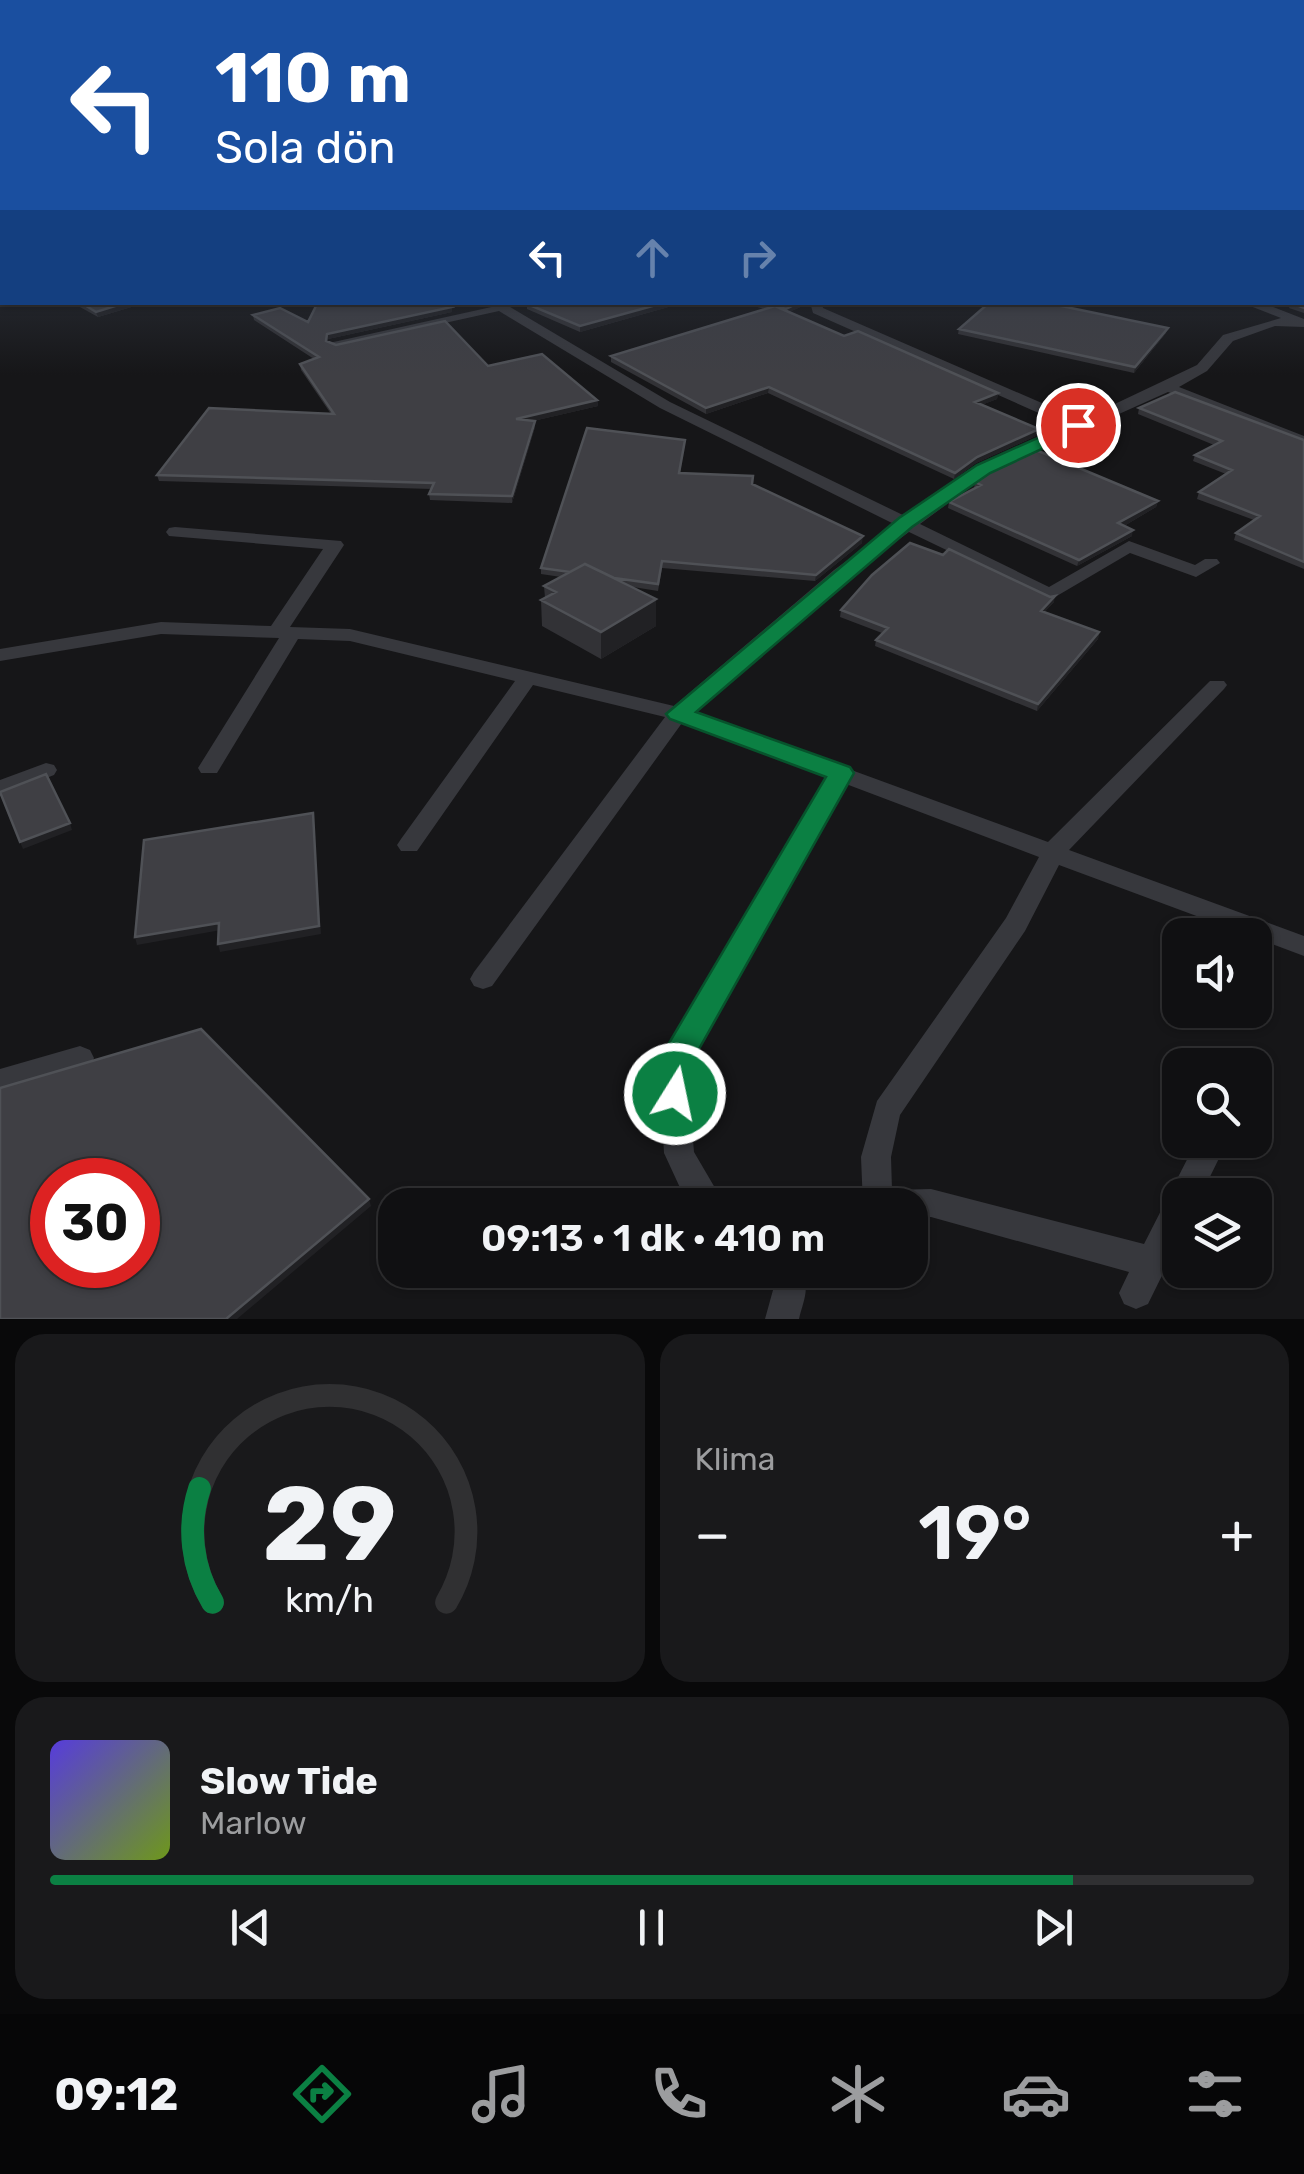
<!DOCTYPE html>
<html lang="tr">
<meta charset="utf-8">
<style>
:root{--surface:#101012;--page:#19191b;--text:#f1f3f6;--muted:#9c9d9f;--line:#303032;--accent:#0b8043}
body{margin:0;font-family:Rubik,sans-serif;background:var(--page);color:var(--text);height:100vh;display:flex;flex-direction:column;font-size:38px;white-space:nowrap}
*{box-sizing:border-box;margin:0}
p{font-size:32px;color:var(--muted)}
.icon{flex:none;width:55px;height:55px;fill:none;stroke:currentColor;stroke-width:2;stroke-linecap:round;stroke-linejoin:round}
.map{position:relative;height:1319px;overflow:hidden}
.panel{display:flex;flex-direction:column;gap:15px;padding:15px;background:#09090a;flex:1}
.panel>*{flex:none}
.hud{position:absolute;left:0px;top:0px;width:1305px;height:305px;box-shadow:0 2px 8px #0004,0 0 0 2px var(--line);background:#1a4fa0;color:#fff;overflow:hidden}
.tools{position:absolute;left:1162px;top:918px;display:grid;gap:20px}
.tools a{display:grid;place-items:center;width:110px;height:110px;border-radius:20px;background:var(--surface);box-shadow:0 2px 8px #0004,0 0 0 2px var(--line);font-size:50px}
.speed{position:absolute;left:30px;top:1158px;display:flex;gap:20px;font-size:50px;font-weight:700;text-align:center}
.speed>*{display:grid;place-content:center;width:130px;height:130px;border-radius:50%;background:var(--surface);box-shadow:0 2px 8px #0004,0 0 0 2px var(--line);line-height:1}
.speed .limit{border:15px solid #d22;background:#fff;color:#111}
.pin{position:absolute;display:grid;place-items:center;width:85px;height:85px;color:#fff;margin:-42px;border:5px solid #fff;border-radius:50%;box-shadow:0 2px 10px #0007}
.me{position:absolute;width:110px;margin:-55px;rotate:10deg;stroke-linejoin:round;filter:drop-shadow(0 0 8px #0008)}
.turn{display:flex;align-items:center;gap:35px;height:210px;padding:0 50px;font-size:45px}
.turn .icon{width:130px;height:130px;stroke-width:2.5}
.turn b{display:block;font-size:70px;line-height:85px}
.lanes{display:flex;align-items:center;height:95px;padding:0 50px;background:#0003;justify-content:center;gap:50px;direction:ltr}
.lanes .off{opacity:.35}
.big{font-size:75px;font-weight:600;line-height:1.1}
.panel .widget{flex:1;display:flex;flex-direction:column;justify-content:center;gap:15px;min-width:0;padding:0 35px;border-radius:30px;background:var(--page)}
.panel .dial{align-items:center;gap:0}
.dial svg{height:260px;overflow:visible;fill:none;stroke:var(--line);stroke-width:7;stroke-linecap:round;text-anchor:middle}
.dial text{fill:var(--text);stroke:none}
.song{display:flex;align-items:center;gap:30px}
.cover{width:120px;height:120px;border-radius:15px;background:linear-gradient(135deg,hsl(250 70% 55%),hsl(80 70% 35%))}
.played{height:10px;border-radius:5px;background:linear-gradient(90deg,var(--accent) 85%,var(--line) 85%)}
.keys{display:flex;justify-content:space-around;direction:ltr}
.heat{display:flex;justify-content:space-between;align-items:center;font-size:55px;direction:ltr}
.panel .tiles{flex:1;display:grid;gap:15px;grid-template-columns:1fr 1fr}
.widget:last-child{grid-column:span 2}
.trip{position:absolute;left:378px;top:1188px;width:550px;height:100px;border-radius:30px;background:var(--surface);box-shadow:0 2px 8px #0004,0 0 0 2px var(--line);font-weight:600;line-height:100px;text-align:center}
.menu{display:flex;height:160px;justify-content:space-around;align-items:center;background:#060607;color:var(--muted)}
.menu .icon{width:70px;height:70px}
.menu .current{color:var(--accent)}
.menu b{font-size:45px;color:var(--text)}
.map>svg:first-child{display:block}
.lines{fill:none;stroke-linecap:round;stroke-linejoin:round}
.street{fill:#37383d;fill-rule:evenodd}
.wall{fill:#323236}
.shaded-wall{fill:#212124}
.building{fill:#3f3f44;stroke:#4f5156;stroke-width:2.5;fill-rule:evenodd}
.route{fill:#0b8043;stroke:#07532c;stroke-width:2.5}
</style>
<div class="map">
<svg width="1304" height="1319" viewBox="0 0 1304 1319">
<rect width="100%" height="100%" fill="#161618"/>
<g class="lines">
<!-- street -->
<path class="street" d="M1302 246H1304L1302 253Z
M810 302H822L823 308 1081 420 1197 365 1223 335 1281 318 1240 302H1260L1304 319V327L1275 326 1233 341 1207 371 1179 387 1304 436V446L1168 392 990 472 920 524 1049 587 1129 541 1195 565 1205 559H1217L1220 563 1196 577 1130 553 1050 600 909 532 846 578 693 712 1048 842 1210 681H1224L1227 685 1224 689 1069 850 1304 936V956L1059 865 1025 931 900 1115 891 1157 892 1190 931 1189 1144 1244 1197 1140H1228L1201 1195H1180V1239L1148 1304 1136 1309 1124 1304 1119 1293 1129 1272 931 1217 910 1219V1205H863L861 1157 877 1101 1006 918 1039 857 846 784 687 1065 694 1152 725 1205H688L664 1153 659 1064 827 777 682 723 492 986 483 989 474 986 470 979 474 972 665 717 533 685 417 851H401L397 845 401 839 515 681 350 641 298 639 217 773H201L198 768 279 638 161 634 0 661V649L161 622 271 626 323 549 169 536 166 532 169 528 175 527 341 541 344 545 290 627 350 629 674 706 834 570 896 525 660 408 499 311 336 347 329 343 505 304 670 402 907 517 978 466 1068 426 813 313Z
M46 763 54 765 57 770 54 775 0 796V780Z
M80 1046 90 1050 94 1058 90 1066 0 1093V1069Z
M760 1270H799C812 1286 803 1301 799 1319H765L773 1290Z"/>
</g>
<!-- wall -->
<path class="wall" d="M1304 251V313L1289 308 1291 303 1302 302Z
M71 302H148L98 317Z
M532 302H686L580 332 527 309V304Z
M738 302H808L807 304 789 312 844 336 998 393 997 399 981 405 1039 429 1038 435 976 463 954 479 768 393 706 414 611 362V356L765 309Z
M452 312 328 339V342L336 345 488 366 597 400 598 406 533 421 535 427 512 503 430 500 429 494 432 489 159 481 157 475 331 414 301 370 300 364 314 359 254 320 253 315 308 322Z
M959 329 1166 333 1134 373 958 334Z
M1139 408 1304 440V569L1234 540 1236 533 1254 520 1197 499 1199 492 1226 474 1193 461 1195 455 1214 445 1138 414Z
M685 440 680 473 752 484 862 543 815 581 662 568 658 591 633 587 656 626 601 659 542 626 541 600 545 598 544 586 561 577 541 574V568Z
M975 482 1158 501 1156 507 1124 526 1132 536 1077 566 948 508 949 502 974 488Z
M1054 602 1044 612 1099 632 1098 639 1037 711 875 646 876 640 882 633 840 617 841 610Z"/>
<!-- shaded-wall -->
<path class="shaded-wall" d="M128 302H148L98 317 96 312Z
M667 302H686L580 332V326Z
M800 302H808L807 304 785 314 786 309Z
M452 307V312L328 339 327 346V334Z
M1168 328 1166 333 1134 373 1135 367Z
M769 387 768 393 706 414V408Z
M998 393 997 399 974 408 975 402Z
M597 400 598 406 516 425V419Z
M535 421V427L512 503V496Z
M1039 429 1038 435 976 463 954 479 955 473 977 457Z
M1158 501 1156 507 1117 530 1118 523Z
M1133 530 1132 536 1077 566 1079 560Z
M863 536 862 543 815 581 816 575Z
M1055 596 1054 602 1039 618 1041 611Z
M656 599V626L601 659V632Z
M1099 632 1098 639 1037 711 1038 704Z
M313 813 321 934 220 952 218 944Z
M70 823 72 830 23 849 20 842Z
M219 923 221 930 137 945 135 937Z
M369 1199 371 1206 237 1319H226Z"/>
<!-- building -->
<path class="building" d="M1302 196 1304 197V230L1302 229Z
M0 198 2 200V240L0 241Z
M1302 251H1304V308L1291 303 1302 302Z
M80 302H128L96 312Z
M318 302H444L452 307 327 334 326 341 336 345 445 321 488 366 542 354 597 400 516 419 535 421 512 496 429 494 434 483 157 475 209 408 334 414 300 364 319 357 253 315 280 308 308 322Z
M532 302H667L580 326 527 304Z
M759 302H800L786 309 775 306 844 336 858 331 998 393 975 402 1039 429 977 457 955 473 769 387 706 408 611 356 775 306Z
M990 302H1042L1168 328 1135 367 959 329Z
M1175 392 1304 440V562L1236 533 1260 516 1199 492 1232 470 1195 455 1222 441 1139 408Z
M587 428 685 440 679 473 753 476 752 484 863 536 816 575 662 561 658 584 614 578 585 564 570 572 541 568Z
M1036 450 1158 501 1118 523 1133 530 1079 560 949 502 981 485 975 482 993 469Z
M910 543 943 555 949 549 1050 597 1055 596 1041 611 1099 632 1038 704 876 640 888 628 841 610 872 575Z
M585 564 656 599 601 632 541 600 556 592 544 586Z
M46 774 70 823 20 842 0 792Z
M313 813 319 926 218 944 219 923 135 937 144 840Z
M201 1029 369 1199 226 1319H0V1088ZM52 1180H138V1265H52Z"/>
<!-- sky -->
<linearGradient id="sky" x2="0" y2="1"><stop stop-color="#0c0c0d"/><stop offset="0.51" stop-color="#363c48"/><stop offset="1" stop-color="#363c48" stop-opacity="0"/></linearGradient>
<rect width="1304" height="375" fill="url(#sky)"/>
<!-- route -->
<path class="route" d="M1078 420 1085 422V429L990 473 912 527 696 712 850 767 854 773 690 1065 692 1094 687 1104 675 1108 664 1104C656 1089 654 1069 662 1055L826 777 670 719 666 714 899 518 977 465Z"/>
</svg>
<div class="tools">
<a><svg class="icon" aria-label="sound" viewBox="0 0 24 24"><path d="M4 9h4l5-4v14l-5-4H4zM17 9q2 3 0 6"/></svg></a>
<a><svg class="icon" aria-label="search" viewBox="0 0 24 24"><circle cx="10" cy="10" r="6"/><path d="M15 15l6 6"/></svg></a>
<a><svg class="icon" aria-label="layers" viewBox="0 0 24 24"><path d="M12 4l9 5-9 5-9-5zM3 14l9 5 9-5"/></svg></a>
</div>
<div class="speed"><div class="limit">30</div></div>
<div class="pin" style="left:1078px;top:425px;background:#d93025"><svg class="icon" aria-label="arrive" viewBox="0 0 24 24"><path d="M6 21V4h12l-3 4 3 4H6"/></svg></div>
<svg class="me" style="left:675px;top:1094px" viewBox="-20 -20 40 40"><circle r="17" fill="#0b8043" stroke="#fff" stroke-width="3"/><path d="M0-11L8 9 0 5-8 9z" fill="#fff"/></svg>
<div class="trip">09:13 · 1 dk · 410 m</div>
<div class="hud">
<div class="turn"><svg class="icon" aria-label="left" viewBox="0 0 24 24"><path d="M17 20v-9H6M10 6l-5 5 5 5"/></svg><div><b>110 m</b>Sola dön</div></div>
<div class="lanes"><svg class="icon" aria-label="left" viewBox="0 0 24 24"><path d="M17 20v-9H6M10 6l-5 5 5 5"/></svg><svg class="icon off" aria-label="ahead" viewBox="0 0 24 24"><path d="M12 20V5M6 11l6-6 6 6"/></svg><svg class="icon off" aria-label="right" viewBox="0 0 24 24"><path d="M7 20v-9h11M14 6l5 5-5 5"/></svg></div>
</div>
</div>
<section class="panel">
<div class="tiles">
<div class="widget dial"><svg viewBox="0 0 100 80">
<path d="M14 69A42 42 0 1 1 86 69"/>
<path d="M14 69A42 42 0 0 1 10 34" stroke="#0b8043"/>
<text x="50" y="56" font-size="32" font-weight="700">29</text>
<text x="50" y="72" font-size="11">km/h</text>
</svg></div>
<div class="widget"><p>Klima</p>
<div class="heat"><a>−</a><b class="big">19°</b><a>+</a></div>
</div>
<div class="widget">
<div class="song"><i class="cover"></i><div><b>Slow Tide</b><p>Marlow</p></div></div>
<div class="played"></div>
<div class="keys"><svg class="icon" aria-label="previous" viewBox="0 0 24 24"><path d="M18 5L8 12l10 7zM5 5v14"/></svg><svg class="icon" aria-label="pause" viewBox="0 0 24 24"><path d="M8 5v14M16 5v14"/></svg><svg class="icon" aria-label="next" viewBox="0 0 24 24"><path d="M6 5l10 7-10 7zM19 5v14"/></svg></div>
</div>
</div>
</section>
<nav class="menu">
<b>09:12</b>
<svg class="icon current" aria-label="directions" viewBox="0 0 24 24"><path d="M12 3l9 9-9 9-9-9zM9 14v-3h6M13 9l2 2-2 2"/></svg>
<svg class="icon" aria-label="music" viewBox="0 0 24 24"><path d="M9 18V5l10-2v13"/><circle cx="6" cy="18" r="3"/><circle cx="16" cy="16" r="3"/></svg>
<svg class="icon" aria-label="phone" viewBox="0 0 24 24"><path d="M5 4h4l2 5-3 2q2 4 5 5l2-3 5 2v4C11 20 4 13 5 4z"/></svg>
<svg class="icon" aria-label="climate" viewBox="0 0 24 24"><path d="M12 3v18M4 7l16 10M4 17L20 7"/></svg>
<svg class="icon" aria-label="car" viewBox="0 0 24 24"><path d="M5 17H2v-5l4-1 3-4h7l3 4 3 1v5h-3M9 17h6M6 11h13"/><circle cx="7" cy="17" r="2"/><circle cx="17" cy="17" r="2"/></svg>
<svg class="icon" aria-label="filters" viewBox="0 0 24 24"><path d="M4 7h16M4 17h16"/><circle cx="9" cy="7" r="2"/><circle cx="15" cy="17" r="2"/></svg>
</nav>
